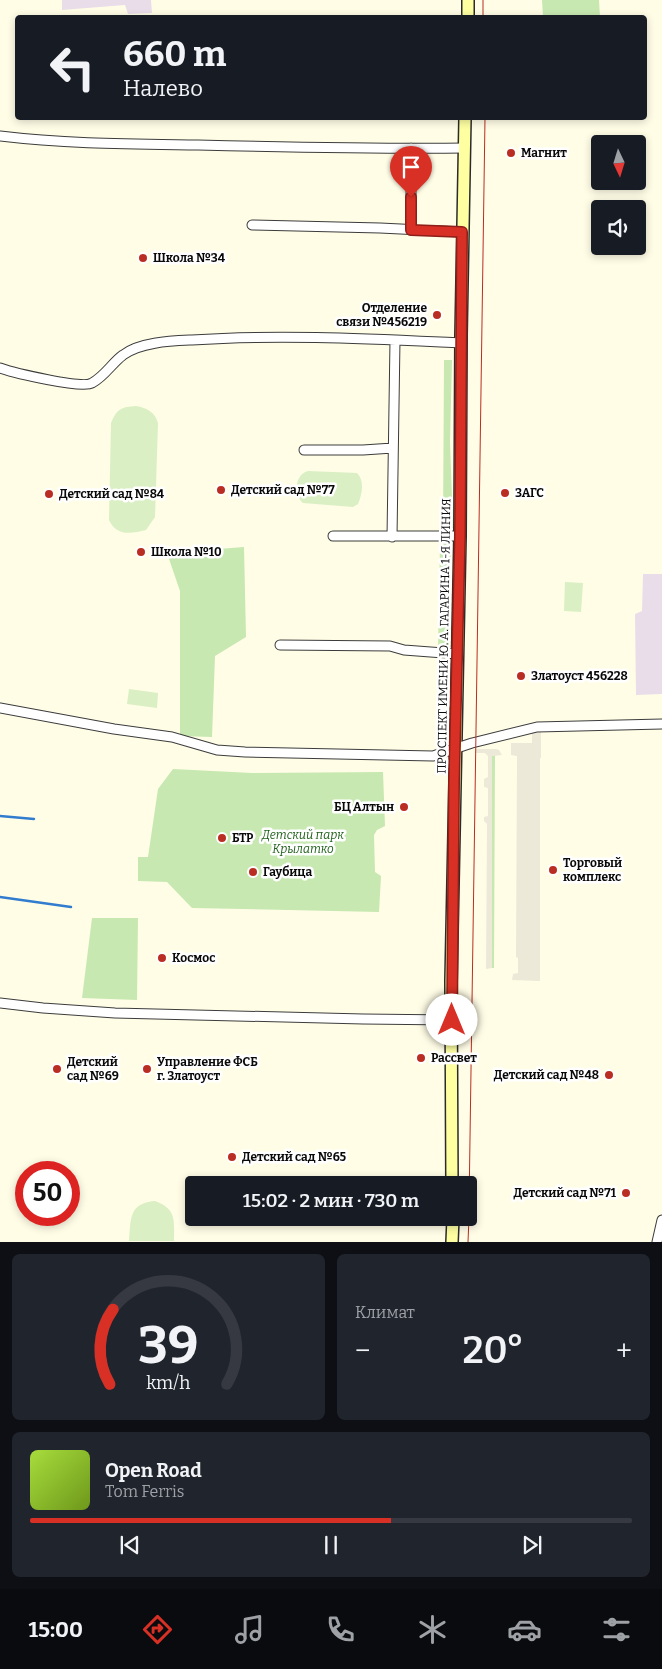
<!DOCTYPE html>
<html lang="ru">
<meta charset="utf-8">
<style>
:root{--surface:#171b24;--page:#20242c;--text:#f1f3f6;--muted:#9ea1a6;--line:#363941;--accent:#d93025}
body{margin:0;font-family:Bitter,serif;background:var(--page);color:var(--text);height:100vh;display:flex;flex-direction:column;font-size:19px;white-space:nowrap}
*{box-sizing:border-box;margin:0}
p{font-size:16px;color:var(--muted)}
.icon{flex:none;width:28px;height:28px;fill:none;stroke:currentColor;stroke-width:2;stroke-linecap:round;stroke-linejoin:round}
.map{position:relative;height:1242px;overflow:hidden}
.sheet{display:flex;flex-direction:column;gap:12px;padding:12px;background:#0d0f14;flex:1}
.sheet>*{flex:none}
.guide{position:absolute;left:15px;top:15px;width:632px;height:105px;border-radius:5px;box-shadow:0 2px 8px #0003;background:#171b24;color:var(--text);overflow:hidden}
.needle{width:32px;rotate:176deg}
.buttons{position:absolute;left:591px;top:135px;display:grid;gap:10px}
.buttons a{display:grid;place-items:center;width:55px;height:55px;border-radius:5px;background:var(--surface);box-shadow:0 2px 8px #0003;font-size:25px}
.speed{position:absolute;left:15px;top:1161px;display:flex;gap:10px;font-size:25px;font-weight:700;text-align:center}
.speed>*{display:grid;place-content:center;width:65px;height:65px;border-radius:50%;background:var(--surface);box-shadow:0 2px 8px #0003;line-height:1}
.speed .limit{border:8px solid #d22;background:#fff;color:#111}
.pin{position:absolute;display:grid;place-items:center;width:42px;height:42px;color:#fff;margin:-51px -21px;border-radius:50% 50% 50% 0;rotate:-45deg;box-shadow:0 0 5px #0007}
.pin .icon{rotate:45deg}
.me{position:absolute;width:55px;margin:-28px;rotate:0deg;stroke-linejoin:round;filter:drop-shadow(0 0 4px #0008)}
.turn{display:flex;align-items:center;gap:18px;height:105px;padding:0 25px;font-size:22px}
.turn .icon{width:65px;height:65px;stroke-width:2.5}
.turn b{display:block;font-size:35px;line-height:42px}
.big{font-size:38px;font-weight:600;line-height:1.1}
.sheet .tile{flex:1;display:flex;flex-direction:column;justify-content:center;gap:8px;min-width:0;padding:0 18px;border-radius:8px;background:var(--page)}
.sheet .dial{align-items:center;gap:0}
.dial svg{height:130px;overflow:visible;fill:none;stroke:var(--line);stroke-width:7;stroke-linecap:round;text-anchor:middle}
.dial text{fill:var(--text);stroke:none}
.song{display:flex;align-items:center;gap:15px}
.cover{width:60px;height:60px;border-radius:8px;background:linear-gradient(135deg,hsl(80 70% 55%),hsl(80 70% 35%))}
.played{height:5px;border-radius:2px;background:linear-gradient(90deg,var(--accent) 60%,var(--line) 60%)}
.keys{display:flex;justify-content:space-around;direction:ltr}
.heat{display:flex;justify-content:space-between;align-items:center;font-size:28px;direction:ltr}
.sheet .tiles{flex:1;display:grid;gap:12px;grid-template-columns:1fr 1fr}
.tile:last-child{grid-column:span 2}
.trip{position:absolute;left:185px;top:1176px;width:292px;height:50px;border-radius:5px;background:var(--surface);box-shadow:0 2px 8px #0003;font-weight:600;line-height:50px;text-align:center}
.dock{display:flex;height:80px;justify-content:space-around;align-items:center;background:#090b0e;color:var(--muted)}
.dock .icon{width:35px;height:35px}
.dock .active{color:var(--accent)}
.dock b{font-size:22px;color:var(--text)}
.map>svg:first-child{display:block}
.industrial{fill:#e9dde9}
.green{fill:#c7e8b1}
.pitch{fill:#daefc3}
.plaza{fill:#ece9d8}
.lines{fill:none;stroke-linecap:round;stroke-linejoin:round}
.stream{stroke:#317cce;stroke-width:2.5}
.street-casing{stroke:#3c3c3c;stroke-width:11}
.secondary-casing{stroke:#2b2b2b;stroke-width:14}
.street{stroke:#fff;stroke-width:9}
.secondary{stroke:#feffa1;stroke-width:11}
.tram{stroke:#b92d22;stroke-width:1}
.route-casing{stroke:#8d1f18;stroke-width:12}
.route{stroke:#d93025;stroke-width:9}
.poi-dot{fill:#b92d22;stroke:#fff;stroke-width:2}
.labels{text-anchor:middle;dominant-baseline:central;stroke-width:5;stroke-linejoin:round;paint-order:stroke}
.poi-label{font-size:12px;font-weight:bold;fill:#090909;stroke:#fff;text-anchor:start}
.street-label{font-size:12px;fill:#090909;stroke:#fff}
.park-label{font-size:12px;font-style:italic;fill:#21601b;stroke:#fff}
</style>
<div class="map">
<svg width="662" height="1242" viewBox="0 0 662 1242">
<rect width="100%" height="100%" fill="#fffde6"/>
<!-- industrial -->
<path class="industrial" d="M62 0H151L152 13 128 14 125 5 62 10Z
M643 574H662V694L636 695 635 614 642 611Z"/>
<!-- green -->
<path class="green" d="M542 0H599L600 17H543Z
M444 360H452L450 442 453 528 443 530Z
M440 543 451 544 450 651 438 650Z
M244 547 246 637 215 656 212 737 180 736V591L167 553Z
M495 755 494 968H492V756Z
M173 769 252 773 383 772 385 826 377 830 374 835 375 872 381 876 379 912 192 908 167 882 138 881V857H148L158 789Z
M92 918H138L137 1000 82 998Z"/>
<!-- pitch -->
<path class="pitch" d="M136 406C147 408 155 412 158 423L155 517 146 530C131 534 116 536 109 520L111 423C117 409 121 407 136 406Z
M308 471 357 473C365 481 362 494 358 504L353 507 303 503C294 495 294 475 308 471Z
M565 582 583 583 581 612 564 611Z
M129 689 158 693 157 708 127 704Z
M155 1201C177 1209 174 1221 174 1241H129C131 1220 128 1203 155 1201Z"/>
<!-- plaza -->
<path class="plaza" d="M541 729V758H540V981L512 980 513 974 518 973V958L516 957 517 756 511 755V743H532V730Z
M475 749H496L499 750 502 755 492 756V968L486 969 487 824 484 821V817L488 816V788L484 787V779L488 777V756L485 753H475Z"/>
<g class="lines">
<!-- stream -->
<path class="stream" d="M0 816 34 819
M0 897 71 907"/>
<defs>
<path id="street" d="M0 136C66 144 132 144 198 145 286 147 375 149 464 148
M411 148V230
M252 225 380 228 462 232
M0 368C14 373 82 389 92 383 105 376 112 363 123 355 140 342 171 341 192 340 281 334 372 339 461 343
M304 450H363L393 448
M333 536H460
M392 537 395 340
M280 645 390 646 404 650 457 654
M0 708 114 729 172 737 217 750 245 752 433 756 472 743 537 727 662 724
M0 1003 43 1008 115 1013 363 1019 452 1020
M657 1242 662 1220"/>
<path id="secondary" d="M468 0V18
M452 1185 451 981 460 536 461 336 465 118
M452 1242 453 1218"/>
</defs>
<!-- street casing -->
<use href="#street" class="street-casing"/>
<!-- secondary casing -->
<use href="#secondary" class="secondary-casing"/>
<!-- street -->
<use href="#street" class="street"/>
<!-- secondary -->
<use href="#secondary" class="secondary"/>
<!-- tram -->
<path class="tram" d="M483 18V0
M469 1207 485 118
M468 1242 469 1218"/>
</g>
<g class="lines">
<defs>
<path id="route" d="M411 197V230L462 232 460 536 454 782 452 1020"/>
</defs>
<!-- route casing -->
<use href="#route" class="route-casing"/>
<!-- route -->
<use href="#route" class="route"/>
</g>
<!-- markers -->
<g class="poi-dot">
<circle cx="511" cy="153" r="5"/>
<circle cx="143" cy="258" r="5"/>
<circle cx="437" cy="315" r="5"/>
<circle cx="221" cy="490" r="5"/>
<circle cx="505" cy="493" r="5"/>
<circle cx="49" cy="494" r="5"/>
<circle cx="141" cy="552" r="5"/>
<circle cx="521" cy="676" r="5"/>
<circle cx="404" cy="807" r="5"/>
<circle cx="222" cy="838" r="5"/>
<circle cx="553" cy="870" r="5"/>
<circle cx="253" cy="872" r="5"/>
<circle cx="162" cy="958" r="5"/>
<circle cx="421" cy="1058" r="5"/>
<circle cx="57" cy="1069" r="5"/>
<circle cx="147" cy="1069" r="5"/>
<circle cx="609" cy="1075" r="5"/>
<circle cx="232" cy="1157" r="5"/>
<circle cx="626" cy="1193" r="5"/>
</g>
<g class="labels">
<!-- poi labels -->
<g class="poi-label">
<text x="521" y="153">Магнит</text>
<text x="153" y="258">Школа №34</text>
<text x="427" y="308" text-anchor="end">Отделение<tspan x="427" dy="14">связи №456219</tspan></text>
<text x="231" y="490">Детский сад №77</text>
<text x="515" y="493">ЗАГС</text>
<text x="59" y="494">Детский сад №84</text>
<text x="151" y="552">Школа №10</text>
<text x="531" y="676">Златоуст 456228</text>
<text x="394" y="807" text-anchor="end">БЦ Алтын</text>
<text x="232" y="838">БТР</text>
<text x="563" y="863">Торговый<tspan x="563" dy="14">комплекс</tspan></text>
<text x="263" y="872">Гаубица</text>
<text x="172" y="958">Космос</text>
<text x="431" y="1058">Рассвет</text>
<text x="67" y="1062">Детский<tspan x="67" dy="14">сад №69</tspan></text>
<text x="157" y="1062">Управление ФСБ<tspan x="157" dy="14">г. Златоуст</tspan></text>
<text x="599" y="1075" text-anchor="end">Детский сад №48</text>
<text x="242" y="1157">Детский сад №65</text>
<text x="616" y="1193" text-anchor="end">Детский сад №71</text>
</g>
<!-- street labels -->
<g class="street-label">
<text transform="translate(444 636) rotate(-89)">ПРОСПЕКТ ИМЕНИ Ю. А. ГАГАРИНА 1-Я ЛИНИЯ</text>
</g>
<!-- park labels -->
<g class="park-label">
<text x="303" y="835">Детский парк<tspan x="303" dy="14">Крылатко</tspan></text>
</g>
</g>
</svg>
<div class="buttons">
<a><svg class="needle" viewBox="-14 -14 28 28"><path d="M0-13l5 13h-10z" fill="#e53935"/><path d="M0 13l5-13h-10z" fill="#9ea1a6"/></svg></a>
<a><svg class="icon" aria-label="sound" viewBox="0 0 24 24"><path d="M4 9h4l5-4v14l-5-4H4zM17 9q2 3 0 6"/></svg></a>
</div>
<div class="speed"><div class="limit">50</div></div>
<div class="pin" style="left:411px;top:197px;background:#d93025"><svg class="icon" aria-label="arrive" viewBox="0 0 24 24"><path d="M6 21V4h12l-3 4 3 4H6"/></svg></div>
<svg class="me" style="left:452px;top:1020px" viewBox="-20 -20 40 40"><circle r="19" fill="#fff"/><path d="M0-13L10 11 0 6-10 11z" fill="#d93025"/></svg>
<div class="trip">15:02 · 2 мин · 730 m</div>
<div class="guide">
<div class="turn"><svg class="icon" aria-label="left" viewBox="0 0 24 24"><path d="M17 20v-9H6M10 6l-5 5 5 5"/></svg><div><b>660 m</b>Налево</div></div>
</div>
</div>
<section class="sheet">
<div class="tiles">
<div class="tile dial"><svg viewBox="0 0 100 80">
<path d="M14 69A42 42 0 1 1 86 69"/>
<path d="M14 69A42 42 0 0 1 16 23" stroke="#d93025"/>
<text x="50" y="56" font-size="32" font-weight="700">39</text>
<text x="50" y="72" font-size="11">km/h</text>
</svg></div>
<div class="tile"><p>Климат</p>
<div class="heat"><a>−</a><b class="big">20°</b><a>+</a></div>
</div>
<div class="tile">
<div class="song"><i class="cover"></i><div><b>Open Road</b><p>Tom Ferris</p></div></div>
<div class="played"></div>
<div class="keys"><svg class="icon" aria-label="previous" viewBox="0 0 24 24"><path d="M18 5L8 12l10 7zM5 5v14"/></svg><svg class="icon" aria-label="pause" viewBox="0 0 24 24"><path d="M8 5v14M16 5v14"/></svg><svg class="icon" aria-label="next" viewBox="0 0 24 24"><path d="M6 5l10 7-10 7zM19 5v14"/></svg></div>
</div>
</div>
</section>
<nav class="dock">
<b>15:00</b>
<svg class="icon active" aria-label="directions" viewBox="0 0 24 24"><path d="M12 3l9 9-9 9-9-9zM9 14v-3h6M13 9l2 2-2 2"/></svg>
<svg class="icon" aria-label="music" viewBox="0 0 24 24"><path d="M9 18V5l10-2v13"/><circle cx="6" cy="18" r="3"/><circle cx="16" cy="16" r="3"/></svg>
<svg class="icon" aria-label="phone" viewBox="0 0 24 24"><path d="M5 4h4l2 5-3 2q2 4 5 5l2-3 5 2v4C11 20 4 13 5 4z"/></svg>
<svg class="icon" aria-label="climate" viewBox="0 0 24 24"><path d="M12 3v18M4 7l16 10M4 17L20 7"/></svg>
<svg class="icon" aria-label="car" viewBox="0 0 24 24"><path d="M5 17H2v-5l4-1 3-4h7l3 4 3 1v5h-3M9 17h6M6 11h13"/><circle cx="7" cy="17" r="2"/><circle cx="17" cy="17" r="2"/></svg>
<svg class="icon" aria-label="filters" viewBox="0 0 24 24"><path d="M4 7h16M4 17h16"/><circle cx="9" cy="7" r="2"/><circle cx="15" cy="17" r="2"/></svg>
</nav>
